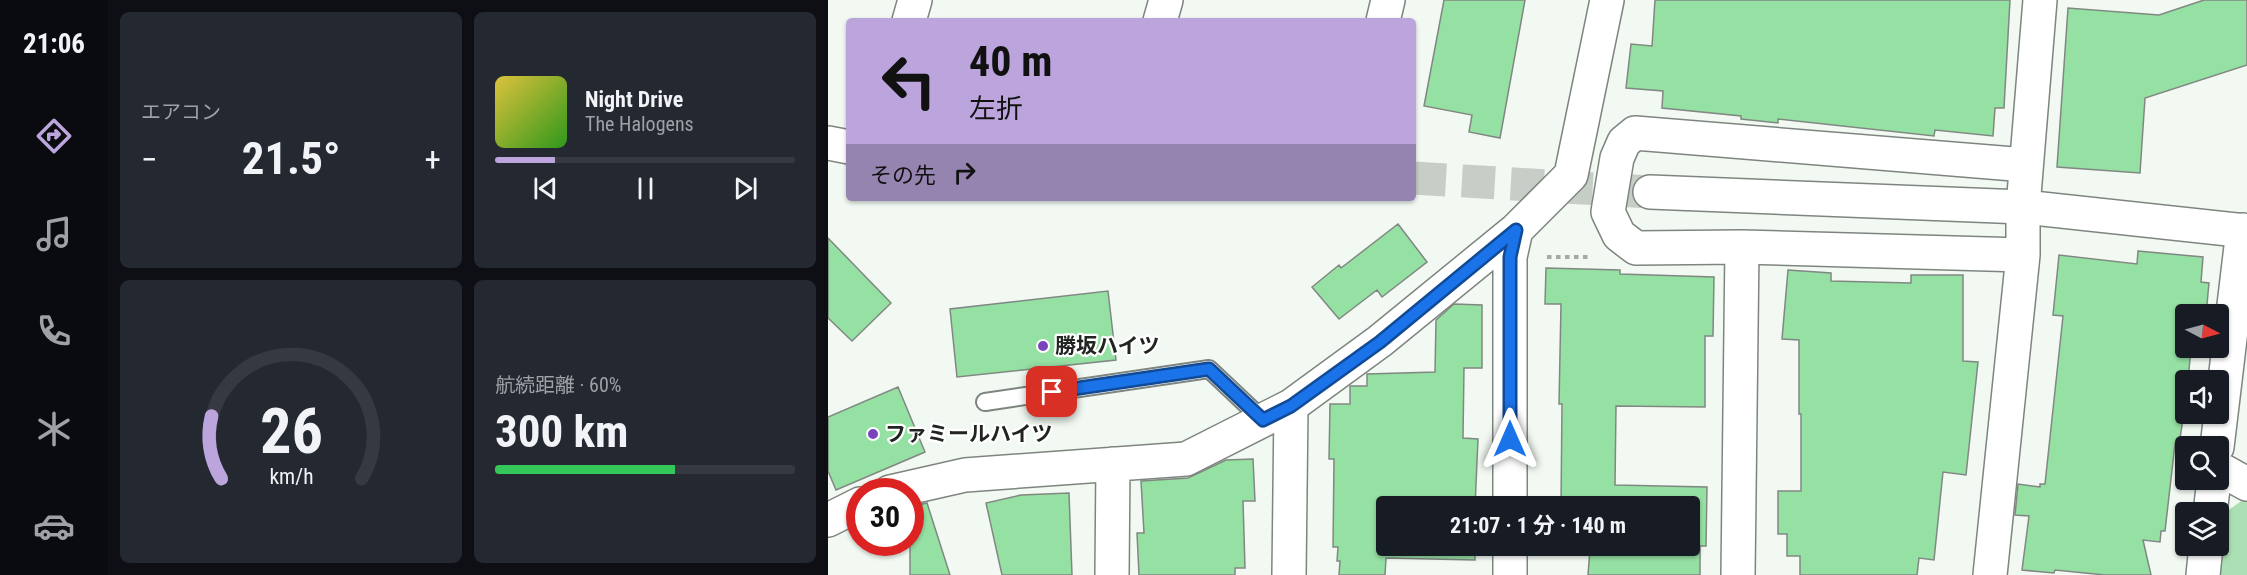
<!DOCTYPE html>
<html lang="ja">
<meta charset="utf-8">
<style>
:root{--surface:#171b24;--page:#242831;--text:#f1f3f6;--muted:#9ea1a6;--line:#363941;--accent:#bba5dc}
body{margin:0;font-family:"Roboto Condensed","Noto Sans JP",sans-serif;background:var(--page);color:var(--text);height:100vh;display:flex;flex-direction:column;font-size:22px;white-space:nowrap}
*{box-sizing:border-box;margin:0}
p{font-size:20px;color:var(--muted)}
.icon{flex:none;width:33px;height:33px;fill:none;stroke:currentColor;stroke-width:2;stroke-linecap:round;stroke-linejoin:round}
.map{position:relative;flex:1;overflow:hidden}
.details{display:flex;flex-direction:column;gap:12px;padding:12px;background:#0d0f14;width:720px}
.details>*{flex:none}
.guide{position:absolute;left:18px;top:18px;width:570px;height:183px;border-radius:6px;box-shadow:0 2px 4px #0004;background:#bba5dc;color:#111;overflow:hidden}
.needle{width:39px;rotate:96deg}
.buttons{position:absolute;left:1347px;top:304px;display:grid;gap:12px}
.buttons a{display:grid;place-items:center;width:54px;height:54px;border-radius:6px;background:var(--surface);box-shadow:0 2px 4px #0004;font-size:30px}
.speed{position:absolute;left:18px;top:478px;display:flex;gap:12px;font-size:30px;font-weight:700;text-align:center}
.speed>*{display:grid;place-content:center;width:78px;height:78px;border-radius:50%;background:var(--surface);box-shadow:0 2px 4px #0004;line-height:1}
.speed .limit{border:9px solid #d22;background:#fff;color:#111}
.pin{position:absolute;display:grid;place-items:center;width:51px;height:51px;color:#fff;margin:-26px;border-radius:12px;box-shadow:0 3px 9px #0006}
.me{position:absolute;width:66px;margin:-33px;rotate:0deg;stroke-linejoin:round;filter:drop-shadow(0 0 4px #0008)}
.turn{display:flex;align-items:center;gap:21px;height:126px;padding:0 24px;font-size:27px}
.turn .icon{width:78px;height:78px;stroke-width:2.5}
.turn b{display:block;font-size:42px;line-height:51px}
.then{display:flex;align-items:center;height:57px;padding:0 24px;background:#0003;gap:12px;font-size:22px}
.big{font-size:45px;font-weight:700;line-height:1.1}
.details .card{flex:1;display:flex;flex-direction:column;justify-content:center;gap:9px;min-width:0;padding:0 21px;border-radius:9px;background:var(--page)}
.details .dial{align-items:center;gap:0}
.dial svg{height:156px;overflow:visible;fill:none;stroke:var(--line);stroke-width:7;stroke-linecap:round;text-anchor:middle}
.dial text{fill:var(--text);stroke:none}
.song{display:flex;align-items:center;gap:18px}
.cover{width:72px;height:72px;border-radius:9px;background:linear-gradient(135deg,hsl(50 70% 55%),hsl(110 70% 35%))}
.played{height:6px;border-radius:3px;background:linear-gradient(90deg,var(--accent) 20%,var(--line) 20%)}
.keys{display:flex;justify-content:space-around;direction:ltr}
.heat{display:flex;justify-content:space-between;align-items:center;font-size:33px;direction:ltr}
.charge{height:9px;border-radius:4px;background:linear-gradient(90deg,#34c759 60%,var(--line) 0)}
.details .tiles{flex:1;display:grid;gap:12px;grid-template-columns:repeat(2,1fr)}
.trip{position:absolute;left:548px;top:496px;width:324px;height:60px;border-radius:6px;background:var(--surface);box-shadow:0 2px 4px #0004;font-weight:700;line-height:60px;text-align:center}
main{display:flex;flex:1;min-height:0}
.menu{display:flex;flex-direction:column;width:108px;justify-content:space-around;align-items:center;background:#090b0e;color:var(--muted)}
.menu .icon{width:42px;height:42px}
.menu .on{color:var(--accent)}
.menu b{font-size:27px;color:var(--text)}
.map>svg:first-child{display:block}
.green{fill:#aae0b3}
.building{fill:#95e0a3;stroke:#818882;stroke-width:1.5}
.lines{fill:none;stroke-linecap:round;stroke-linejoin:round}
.secondary-tunnel{stroke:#c7cec8;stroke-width:33;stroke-dasharray:33 16;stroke-linecap:butt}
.lane-casing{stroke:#7e857f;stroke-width:20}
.street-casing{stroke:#7e857f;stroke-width:36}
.secondary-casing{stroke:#7e857f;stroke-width:36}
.path{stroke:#a4aaa4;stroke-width:4;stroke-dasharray:4.5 4.5;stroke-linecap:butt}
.lane{stroke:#fff;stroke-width:16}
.street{stroke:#fff;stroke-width:33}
.secondary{stroke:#fff;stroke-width:33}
.route-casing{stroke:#114b97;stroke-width:15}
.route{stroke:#1a73e8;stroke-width:10}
.poi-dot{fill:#7845bd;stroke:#fff;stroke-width:2}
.labels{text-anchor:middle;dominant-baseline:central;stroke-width:4.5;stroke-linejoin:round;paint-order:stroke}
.poi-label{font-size:21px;font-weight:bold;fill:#212421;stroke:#fff;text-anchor:start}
</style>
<main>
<nav class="menu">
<b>21:06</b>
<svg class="icon on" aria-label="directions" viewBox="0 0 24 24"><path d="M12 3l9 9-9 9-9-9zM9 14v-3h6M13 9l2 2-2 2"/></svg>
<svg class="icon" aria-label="music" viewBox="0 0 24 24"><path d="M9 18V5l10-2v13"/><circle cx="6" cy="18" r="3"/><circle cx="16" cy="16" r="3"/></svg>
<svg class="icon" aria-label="phone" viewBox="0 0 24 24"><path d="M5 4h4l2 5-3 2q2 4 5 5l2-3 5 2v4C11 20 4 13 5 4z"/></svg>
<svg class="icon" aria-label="climate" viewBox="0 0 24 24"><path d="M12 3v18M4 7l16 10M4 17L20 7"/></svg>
<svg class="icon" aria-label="car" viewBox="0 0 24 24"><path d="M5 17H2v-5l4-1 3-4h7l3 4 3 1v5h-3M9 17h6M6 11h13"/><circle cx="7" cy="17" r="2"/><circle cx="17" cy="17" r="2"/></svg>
</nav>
<section class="details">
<div class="tiles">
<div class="card"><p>エアコン</p>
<div class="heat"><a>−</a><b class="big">21.5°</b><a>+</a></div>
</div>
<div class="card">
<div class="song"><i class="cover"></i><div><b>Night Drive</b><p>The Halogens</p></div></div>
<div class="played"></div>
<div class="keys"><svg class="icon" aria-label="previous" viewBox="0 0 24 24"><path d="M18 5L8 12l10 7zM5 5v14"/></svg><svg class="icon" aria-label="pause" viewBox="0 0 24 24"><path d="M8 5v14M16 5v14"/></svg><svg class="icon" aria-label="next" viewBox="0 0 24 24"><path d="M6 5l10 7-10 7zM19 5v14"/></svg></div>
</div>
<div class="card dial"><svg viewBox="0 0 100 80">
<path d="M14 69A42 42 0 1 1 86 69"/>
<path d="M14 69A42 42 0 0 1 9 37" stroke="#bba5dc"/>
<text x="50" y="56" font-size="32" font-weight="700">26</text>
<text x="50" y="72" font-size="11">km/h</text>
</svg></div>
<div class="card"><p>航続距離 · 60%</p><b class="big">300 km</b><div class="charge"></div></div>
</div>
</section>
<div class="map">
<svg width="1419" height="575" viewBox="0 0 1419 575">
<rect width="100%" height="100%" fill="#f1f9f2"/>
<!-- green -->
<path class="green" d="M1416 499 1419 500V575H1390L1398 512Z"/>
<!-- building -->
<path class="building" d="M616 0H697L672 138 641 132 644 115 596 106Z
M827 0H1182L1176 108H1167L1165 136 1107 130 1106 136 950 119V123L913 119V116L834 108 835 91 798 88 803 44 824 46Z
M1376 0H1419V65L1317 98 1312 173 1229 167 1240 8 1331 15Z
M570 224 599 262 554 297 549 290 511 319 484 287 511 265 513 268Z
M0 238 63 303 24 341 0 318Z
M1310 251 1375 257 1373 282 1381 283 1378 315H1358V348H1363L1360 381H1358V399L1351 445 1347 444 1337 531H1333L1332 542 1315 540 1323 575H1277L1227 570 1226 573 1194 570 1201 516 1187 515 1190 484 1212 487V484H1217L1235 316 1225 315 1231 255 1309 264Z
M718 268 792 270V274L886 277 885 336H877V407L788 406 787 485 879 487 878 546H872V575H760L762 549H742V546H861V507H733L734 404H731L733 304H717Z
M960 270 1003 273V281L1083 283V275H1135V361L1150 362 1138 475 1115 472 1106 560 1091 558 1089 575H972V556H959V534H950V491H973V414H971V340L954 339Z
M280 291 288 360 129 377 122 309Z
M626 304 654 305V368H636L635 438 650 439 647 507H558V546H647V560L558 558 557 575H511L512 561H509L510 547H505L506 459H501L502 404H522V386H539V374L607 372 608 320Z
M70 387 97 452 8 490 0 471V417Z
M425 459 427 501H415L417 568H407V575H311L309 533H316L313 481 360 478 398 460Z
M241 493 244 575H174L158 503 193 495Z
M99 503 122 575H82V507Z"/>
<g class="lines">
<!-- secondary-tunnel -->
<path class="secondary-tunnel" d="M585 178 822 192"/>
<defs>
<path id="lane" d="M157 402 381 369 435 420"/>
<path id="street" d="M81 21 87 0
M332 21 338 0
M555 21 560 0
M1195 255 914 247 808 248 791 235 780 212 789 158 796 142 807 133 1198 165
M1389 447 1415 230
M1390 468 1419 484
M62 492 137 475 358 459 463 406 552 341 688 230 743 175 779 0
M682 507V257L688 230
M1382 513 1386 480
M0 520 32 504
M284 575 285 464
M461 575 463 406
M682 575V546
M910 575 914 247
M1162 575 1195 255V207L1212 0
M1375 575 1378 546"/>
<path id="secondary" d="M0 143 21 147
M822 192 1195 207 1419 231"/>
</defs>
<!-- lane casing -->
<use href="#lane" class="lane-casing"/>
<!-- street casing -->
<use href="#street" class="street-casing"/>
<!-- secondary casing -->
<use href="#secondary" class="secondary-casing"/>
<!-- path -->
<path class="path" d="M719 257H762"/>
<!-- lane -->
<use href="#lane" class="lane"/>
<!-- street -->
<use href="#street" class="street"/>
<!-- secondary -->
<use href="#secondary" class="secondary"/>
</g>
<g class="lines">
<defs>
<path id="route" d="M224 392 381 369 435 420 463 406 552 342 688 230 682 257V439"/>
</defs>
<!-- route casing -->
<use href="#route" class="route-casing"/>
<!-- route -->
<use href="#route" class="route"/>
</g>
<!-- markers -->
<g class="poi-dot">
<circle cx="215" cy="346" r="6"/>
<circle cx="45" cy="434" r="6"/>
</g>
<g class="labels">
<!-- poi labels -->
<g class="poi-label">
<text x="227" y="346">勝坂ハイツ</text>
<text x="57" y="434">ファミールハイツ</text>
</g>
</g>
</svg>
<div class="buttons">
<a><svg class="needle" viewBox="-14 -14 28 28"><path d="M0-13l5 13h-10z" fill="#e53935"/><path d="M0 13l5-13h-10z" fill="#9ea1a6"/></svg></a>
<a><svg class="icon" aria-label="sound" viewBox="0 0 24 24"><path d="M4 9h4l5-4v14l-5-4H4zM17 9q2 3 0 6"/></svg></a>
<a><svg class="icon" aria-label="search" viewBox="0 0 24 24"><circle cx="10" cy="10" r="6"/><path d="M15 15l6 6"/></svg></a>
<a><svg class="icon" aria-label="layers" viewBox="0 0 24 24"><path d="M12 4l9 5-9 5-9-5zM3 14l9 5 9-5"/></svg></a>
</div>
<div class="speed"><div class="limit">30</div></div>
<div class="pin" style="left:224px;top:392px;background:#d93025"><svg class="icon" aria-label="arrive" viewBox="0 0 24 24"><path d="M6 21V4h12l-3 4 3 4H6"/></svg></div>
<svg class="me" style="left:682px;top:439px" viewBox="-20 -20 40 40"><path d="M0-17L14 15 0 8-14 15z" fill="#1a73e8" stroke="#fff" stroke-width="4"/></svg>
<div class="trip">21:07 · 1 分 · 140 m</div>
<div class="guide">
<div class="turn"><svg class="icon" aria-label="left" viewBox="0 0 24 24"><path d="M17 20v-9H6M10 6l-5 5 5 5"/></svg><div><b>40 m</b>左折</div></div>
<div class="then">その先<svg class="icon" aria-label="right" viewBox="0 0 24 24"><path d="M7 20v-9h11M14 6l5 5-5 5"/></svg></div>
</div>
</div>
</main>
